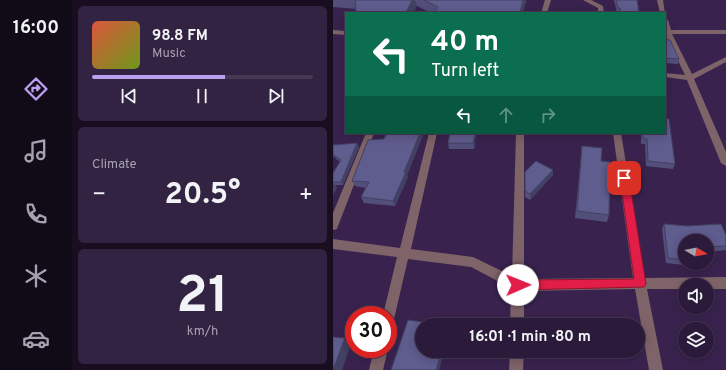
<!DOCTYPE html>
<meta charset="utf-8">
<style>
:root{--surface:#2b1a3a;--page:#332342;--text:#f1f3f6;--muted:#a6a1af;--line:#473854;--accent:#bca0f2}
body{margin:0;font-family:Overpass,sans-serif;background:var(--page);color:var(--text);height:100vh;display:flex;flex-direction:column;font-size:15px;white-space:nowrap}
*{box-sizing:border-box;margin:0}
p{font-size:13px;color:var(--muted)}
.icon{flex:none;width:22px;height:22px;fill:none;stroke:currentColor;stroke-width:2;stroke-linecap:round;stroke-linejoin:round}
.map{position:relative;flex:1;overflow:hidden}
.sheet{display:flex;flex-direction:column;gap:6px;padding:6px;background:#180e20;width:261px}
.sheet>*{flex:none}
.top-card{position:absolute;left:12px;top:12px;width:321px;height:122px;border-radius:0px;box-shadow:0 2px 10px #0003,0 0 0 1px var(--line);background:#0b6e4f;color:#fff;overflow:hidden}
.needle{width:26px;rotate:100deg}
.buttons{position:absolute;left:345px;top:234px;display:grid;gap:8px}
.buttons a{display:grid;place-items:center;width:36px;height:36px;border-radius:50%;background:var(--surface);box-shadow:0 2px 10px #0003,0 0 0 1px var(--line);font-size:20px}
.speed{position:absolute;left:12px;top:306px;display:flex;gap:8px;font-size:20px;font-weight:700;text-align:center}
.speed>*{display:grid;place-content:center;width:52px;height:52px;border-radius:50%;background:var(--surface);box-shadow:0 2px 10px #0003,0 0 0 1px var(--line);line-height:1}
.speed .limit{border:6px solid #d22;background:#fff;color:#111}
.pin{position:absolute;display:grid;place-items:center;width:34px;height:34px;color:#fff;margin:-17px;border-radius:8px;box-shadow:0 2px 6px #0006}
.me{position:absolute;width:44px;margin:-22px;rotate:89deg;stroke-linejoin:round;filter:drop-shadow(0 0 3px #0008)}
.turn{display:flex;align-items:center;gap:14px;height:84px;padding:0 20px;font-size:18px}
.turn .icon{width:52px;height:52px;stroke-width:2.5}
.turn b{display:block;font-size:28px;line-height:34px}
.lanes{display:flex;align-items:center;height:38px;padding:0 20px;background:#0003;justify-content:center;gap:20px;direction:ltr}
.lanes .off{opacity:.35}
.big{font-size:30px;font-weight:700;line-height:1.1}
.sheet .widget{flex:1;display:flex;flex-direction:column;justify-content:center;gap:6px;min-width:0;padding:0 14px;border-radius:6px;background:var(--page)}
.sheet .dial{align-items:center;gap:0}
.dial b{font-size:52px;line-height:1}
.song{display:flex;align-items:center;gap:12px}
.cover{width:48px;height:48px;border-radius:6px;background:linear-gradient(135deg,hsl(10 70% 55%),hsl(80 70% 35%))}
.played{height:4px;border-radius:2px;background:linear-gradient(90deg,var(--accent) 60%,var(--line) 60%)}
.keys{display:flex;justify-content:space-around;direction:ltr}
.heat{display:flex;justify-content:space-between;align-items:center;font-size:22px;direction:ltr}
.trip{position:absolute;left:82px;top:318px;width:230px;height:40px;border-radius:20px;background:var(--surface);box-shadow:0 2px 10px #0003,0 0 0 1px var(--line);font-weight:700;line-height:40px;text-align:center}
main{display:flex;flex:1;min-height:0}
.menu{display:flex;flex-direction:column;width:72px;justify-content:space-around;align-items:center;background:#110a17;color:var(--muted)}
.menu .icon{width:28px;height:28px}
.menu .selected{color:var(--accent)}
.menu b{font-size:18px;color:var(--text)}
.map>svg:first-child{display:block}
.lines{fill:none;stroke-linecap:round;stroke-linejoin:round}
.minor{fill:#7e6368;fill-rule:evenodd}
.wall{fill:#524f7a}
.shaded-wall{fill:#424063}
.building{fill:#5f5c8e;stroke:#424063}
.route{fill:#e11d48;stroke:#92132f}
</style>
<main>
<nav class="menu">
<b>16:00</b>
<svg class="icon selected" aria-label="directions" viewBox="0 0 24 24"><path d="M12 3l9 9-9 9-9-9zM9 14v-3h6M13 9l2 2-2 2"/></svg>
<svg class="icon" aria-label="music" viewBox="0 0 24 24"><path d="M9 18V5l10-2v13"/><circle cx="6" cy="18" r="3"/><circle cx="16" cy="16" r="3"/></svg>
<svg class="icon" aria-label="phone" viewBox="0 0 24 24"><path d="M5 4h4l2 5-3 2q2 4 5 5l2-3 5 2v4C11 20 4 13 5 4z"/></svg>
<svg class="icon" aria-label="climate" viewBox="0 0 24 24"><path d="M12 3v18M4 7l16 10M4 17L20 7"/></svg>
<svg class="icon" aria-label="car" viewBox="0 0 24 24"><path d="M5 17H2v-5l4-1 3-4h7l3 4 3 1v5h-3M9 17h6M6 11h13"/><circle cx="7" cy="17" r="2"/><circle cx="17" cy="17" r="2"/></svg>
</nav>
<section class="sheet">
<div class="widget">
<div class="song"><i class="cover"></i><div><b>98.8 FM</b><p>Music</p></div></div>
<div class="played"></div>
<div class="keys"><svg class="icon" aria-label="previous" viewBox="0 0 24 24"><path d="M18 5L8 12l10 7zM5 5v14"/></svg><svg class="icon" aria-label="pause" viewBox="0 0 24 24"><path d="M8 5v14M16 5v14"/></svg><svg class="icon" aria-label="next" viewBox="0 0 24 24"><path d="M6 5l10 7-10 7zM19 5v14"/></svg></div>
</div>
<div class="widget"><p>Climate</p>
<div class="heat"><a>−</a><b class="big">20.5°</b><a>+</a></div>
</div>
<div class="widget dial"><b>21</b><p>km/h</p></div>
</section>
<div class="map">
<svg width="393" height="370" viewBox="0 0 393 370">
<rect width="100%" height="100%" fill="#39234e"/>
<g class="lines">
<!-- minor -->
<path class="minor" d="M212 0H218L214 13H208Z
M250 0H258L270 6 271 13H265V8Z
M324 0H330L332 14 327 13Z
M332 18 335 20 338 30H393V34H339L359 74 393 57V62L361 79 393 152V166L388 163 354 80 332 77V73L352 75 332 34Z
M0 30 13 31V35L0 34Z
M33 133H41L5 226 4 229 0 230V213Z
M96 133H104L78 249 140 257 179 276 183 133H191V279L300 278 280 133H288L312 278 393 277V289H374V285H352V289H314L330 370H316L302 289 191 291V325H177L178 288 138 267 75 259 61 319 60 323 55 325V315H50L64 257 0 249V239L67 248Z
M41 349H55L50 370H36Z
M177 351H191L190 370H176Z"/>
</g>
<!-- wall -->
<path class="wall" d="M0 0H193L190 13H98L84 6 23 9 0 7Z
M281 0H304L306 13H284Z
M332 40 346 59 345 64 332 63Z
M54 133H91L74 175 75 177 62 206 31 203 28 197 33 188 22 186 19 181 51 139Z
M117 133H143L141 149H116L115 143Z
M308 133H332L342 164 340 169 313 166 312 144H308Z
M24 143 26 147 10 185H2L4 188 0 194V173L7 162 0 156V145Z
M249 146 268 161 276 215 274 222 242 218Z
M220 170V175L197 200 192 197V172Z
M331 224 393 235V250L374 252V241H352V263H371L369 267 333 263 329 229Z"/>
<!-- shaded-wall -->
<path class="shaded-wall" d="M79 0H82L84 6 81 13H73Z
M190 0H193L190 13H187Z
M87 133H91L74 175 75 177 62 206 60 201 71 172Z
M142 133H143L141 149 140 143Z
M24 143 26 147 10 185 8 182Z
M220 170V175L197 200V194Z
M1 183 4 188 0 194V185Z
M12 338 18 344 9 370H0Z
M109 351H112L106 370H103Z"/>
<!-- building -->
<path class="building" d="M22 0H79L73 13H23Z
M91 0H190L187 13H102L105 7Z
M283 0H304L306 13H288L287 8H285Z
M332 40H337L346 59 332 58Z
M332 118 336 119 342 164 315 161 314 139H310V133H332Z
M54 133H87L71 172H73L60 201 28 197 36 182 19 181 35 140 51 139Z
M117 133H142L140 143H115Z
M24 143 8 182H0V173L8 160 0 154V145Z
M249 146 269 148 268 161 277 162 276 215 244 211Z
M203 161 220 170 197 194 192 191V172Z
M331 224 355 226 388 224 393 235V246L374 247V241H352V260L335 258Z
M75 320 111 325H89V351H109L103 370H58Z
M0 337 12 338 0 370Z"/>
<!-- route -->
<path class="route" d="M291 175 296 178 313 284 311 287 185 290 181 289 179 285 181 282 185 280 301 279 287 178Z"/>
</svg>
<div class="buttons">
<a><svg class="needle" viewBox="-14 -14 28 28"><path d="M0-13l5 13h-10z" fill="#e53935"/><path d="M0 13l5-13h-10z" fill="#a6a1af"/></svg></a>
<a><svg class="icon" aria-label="sound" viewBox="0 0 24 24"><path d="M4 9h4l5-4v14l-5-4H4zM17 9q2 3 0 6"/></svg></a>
<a><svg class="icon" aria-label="layers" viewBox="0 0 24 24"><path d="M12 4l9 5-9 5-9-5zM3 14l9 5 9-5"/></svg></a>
</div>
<div class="speed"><div class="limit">30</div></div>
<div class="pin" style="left:291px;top:178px;background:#d93025"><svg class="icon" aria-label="arrive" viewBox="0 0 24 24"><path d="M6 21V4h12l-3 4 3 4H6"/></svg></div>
<svg class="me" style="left:185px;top:285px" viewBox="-20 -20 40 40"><circle r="19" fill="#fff"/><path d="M0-13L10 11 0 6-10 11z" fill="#e11d48"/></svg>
<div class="trip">16:01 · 1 min · 80 m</div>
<div class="top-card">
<div class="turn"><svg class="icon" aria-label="left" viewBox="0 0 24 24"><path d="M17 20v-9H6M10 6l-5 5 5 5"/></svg><div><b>40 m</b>Turn left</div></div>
<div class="lanes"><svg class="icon" aria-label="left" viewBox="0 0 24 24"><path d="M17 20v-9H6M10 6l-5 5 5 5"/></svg><svg class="icon off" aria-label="ahead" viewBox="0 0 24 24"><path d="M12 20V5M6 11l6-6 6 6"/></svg><svg class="icon off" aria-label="right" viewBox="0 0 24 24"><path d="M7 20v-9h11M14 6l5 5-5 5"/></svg></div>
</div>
</div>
</main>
